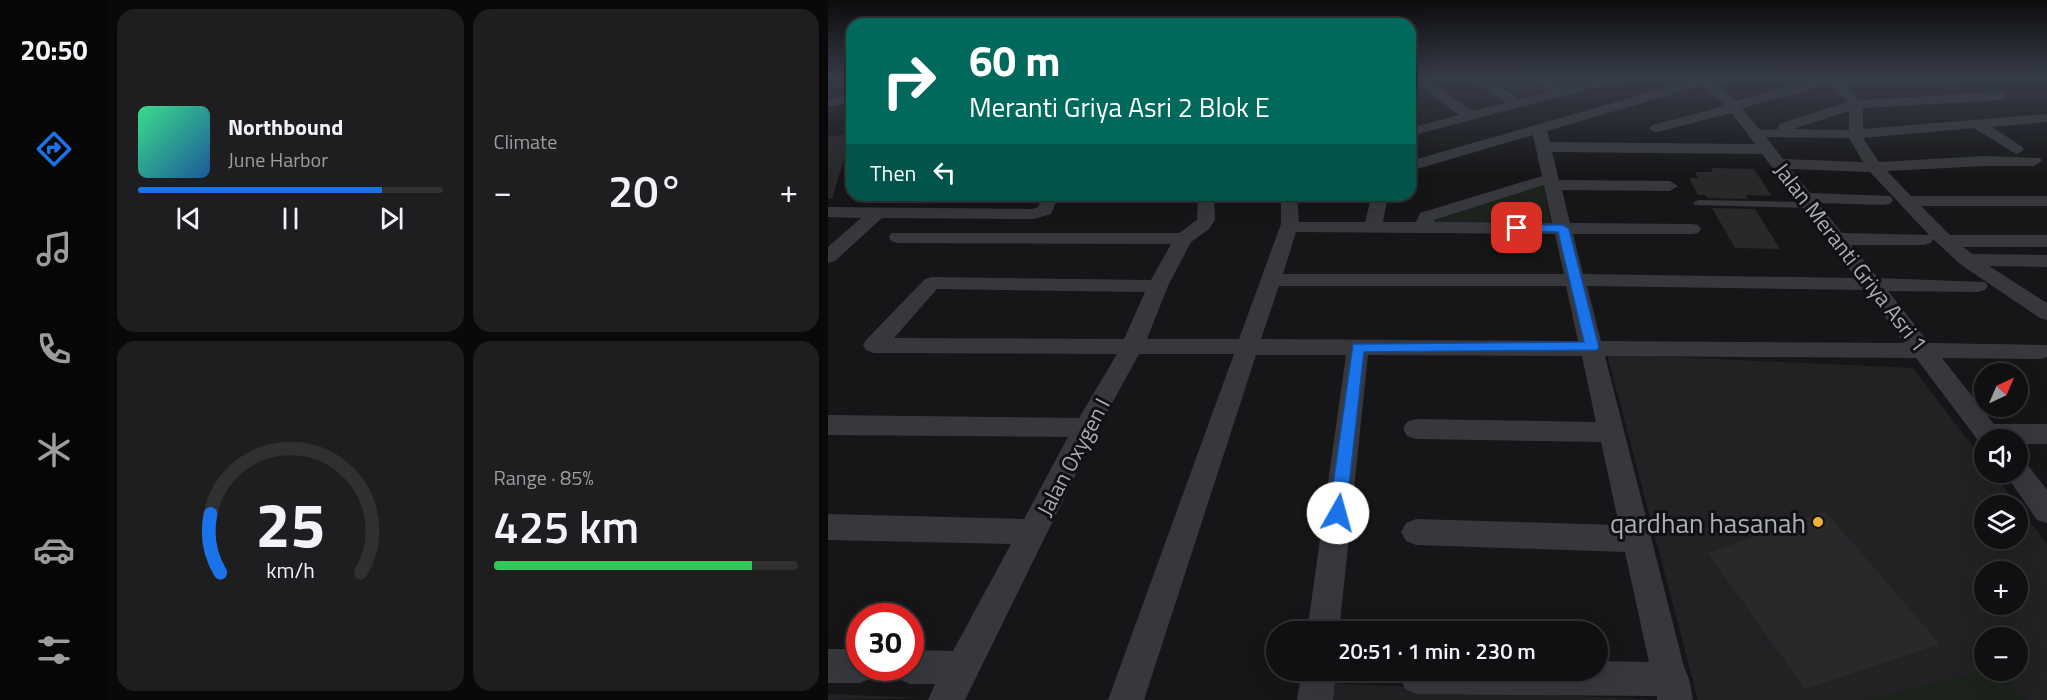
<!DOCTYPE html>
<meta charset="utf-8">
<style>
:root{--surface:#101012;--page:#1e1e20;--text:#f1f3f6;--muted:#9c9d9f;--line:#303032;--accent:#1a73e8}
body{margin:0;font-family:"Titillium Web",sans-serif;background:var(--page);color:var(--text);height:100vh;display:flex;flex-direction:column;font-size:22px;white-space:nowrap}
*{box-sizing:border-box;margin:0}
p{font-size:20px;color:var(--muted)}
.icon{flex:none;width:33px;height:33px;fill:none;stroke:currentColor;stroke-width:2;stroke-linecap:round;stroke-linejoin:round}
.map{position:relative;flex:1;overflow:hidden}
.drawer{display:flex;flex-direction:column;gap:9px;padding:9px;background:#09090a;width:720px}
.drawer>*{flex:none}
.hud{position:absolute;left:18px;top:18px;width:570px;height:183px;border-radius:18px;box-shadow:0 6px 24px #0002,0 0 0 2px var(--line);background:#00695c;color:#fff;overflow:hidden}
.needle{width:39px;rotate:44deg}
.buttons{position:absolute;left:1146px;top:363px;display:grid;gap:12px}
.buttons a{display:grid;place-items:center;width:54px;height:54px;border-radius:50%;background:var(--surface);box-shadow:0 6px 24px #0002,0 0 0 2px var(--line);font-size:30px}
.speed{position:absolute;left:18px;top:603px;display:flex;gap:12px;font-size:30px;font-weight:700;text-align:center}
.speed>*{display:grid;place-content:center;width:78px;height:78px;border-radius:50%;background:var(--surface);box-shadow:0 6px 24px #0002,0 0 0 2px var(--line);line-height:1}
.speed .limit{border:9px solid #d22;background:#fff;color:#111}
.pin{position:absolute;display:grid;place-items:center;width:51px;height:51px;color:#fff;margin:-26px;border-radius:12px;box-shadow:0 3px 9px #0006}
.me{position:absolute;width:66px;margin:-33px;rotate:7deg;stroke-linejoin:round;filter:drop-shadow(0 0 4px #0008)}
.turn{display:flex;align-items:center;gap:21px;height:126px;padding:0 24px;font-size:27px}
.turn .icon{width:78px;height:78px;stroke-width:2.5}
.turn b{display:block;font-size:42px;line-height:51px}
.then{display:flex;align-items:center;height:57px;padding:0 24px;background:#0003;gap:12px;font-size:22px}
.big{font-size:45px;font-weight:600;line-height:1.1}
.drawer .widget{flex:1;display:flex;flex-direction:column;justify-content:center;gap:9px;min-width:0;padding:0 21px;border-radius:18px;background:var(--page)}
.drawer .dial{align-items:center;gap:0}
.dial svg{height:156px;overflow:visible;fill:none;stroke:var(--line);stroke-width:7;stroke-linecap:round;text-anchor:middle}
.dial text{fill:var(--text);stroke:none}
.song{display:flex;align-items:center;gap:18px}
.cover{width:72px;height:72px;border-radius:9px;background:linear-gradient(135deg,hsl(150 70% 55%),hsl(210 70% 35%))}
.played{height:6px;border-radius:3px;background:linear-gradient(90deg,var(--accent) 80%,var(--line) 80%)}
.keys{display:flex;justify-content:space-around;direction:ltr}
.heat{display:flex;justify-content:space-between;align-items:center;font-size:33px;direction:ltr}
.charge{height:9px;border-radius:4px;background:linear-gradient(90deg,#34c759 85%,var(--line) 0)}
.drawer .tiles{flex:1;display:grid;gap:9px;grid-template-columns:repeat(2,1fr)}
.trip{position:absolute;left:438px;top:621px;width:342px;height:60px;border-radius:30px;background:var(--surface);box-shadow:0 6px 24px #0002,0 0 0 2px var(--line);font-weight:600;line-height:60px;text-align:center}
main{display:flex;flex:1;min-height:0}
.menu{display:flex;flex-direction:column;width:108px;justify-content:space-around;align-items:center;background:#060607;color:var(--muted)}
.menu .icon{width:42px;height:42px}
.menu .on{color:var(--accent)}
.menu b{font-size:27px;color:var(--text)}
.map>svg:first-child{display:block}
.built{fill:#222225;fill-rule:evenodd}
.green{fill:#1c231d}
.building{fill:#29292c}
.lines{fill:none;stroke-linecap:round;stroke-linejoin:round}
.lane{fill:#37383d;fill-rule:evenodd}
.street{fill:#37383d;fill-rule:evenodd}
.route{fill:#1a73e8;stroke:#114b97;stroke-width:1.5}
.poi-dot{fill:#f2b134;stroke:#111113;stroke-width:2}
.labels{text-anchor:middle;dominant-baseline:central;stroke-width:6;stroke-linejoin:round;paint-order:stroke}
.street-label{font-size:22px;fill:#a8adb8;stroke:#111113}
.near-poi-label{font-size:27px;fill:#a8adb8;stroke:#111113;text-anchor:end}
</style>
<main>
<nav class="menu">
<b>20:50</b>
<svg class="icon on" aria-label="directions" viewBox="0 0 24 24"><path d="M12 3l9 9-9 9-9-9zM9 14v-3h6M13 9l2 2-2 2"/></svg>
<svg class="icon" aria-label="music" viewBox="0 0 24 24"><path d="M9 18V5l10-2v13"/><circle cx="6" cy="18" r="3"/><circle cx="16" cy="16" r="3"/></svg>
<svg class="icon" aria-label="phone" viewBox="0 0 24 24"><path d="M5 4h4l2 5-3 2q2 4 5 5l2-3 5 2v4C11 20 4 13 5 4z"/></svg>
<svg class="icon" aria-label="climate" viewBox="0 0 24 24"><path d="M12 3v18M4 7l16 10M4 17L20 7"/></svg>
<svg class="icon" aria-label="car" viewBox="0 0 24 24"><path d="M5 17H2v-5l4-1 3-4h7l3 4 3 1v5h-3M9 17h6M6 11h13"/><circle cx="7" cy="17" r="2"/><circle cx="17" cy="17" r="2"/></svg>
<svg class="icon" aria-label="filters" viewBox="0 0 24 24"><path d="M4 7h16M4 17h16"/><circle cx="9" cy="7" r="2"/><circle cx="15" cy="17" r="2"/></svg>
</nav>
<section class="drawer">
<div class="tiles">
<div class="widget">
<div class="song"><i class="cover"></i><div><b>Northbound</b><p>June Harbor</p></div></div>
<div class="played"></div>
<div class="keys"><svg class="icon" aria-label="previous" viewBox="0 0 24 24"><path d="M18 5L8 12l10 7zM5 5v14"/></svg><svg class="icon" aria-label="pause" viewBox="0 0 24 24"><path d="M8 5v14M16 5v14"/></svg><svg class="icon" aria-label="next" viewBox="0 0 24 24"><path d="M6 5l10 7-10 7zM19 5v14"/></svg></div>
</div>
<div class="widget"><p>Climate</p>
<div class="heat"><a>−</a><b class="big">20°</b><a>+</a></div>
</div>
<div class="widget dial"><svg viewBox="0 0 100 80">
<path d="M14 69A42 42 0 1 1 86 69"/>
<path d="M14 69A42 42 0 0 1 9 39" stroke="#1a73e8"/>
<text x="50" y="56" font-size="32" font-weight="700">25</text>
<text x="50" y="72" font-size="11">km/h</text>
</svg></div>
<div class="widget"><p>Range · 85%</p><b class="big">425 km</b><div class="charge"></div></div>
</div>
</section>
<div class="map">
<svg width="1219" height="700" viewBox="0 0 1219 700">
<rect width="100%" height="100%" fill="#161618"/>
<!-- built -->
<path class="built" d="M779 354 1085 368 1156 461V472L1165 473 1219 544V700H870ZM1156 506H1190V538H1156ZM1156 572H1190V604H1156ZM1156 638H1190V670H1156Z
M504 683 826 700H502Z
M0 694 96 698 0 700Z"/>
<!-- green -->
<path class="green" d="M716 185 723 225 597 223Z
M1159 670 1170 671 1200 700H1037Z"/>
<!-- building -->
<path class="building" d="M661 78H695L714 91 690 96Z
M24 133V158L16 159 4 199 0 198V137Z
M883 168 926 169 944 196 918 195 920 199 879 198 877 195H870L861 178H870L867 172H885Z
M884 208 927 209 952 249 907 248Z
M997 511 1112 644 977 689 880 553Z"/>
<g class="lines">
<!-- lane -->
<path class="lane" d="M870 200 982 202 987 205 982 208 867 205 865 203Z"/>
<!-- street -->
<path class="street" d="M582 78H596L645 111 678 103 643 78H657L691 99 719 92 701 78H715L732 89 774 78H794L792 81 582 136V128L631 115Z
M872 78H892L887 82 908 101 993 78H1010L1012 80 1135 78 1129 82 1019 87 1031 100 1173 92 1180 96 1173 100 1035 108V129L1219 114V122L1164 127 1193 146 1196 149 1193 152 1188 154 1146 128 1035 138 1051 162 1156 156 1212 158 1214 161 1206 166H1156L1059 171 1083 196H1219V206H1093L1122 235H1219V247H1135L1144 254 1219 255V267L1161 266 1219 303V320L1212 318 1132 264 1105 239 1103 243 1096 245H1023L1050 278 1157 282 1160 286 1157 290 1150 292 1060 291 1101 343 1219 345V357L1213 359 1114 358 1166 424H1219V444H1190V440H1156L1155 447 1088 358 777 356 856 667 861 679 865 700H829V696L589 694 577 689 572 677 575 670H770V661L821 662 797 552 588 545 578 541 573 532 578 523 588 519 791 525 773 442 588 439 579 436 575 429 579 422 588 419 768 422 754 356 540 355 511 632H479L518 355H428L316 700H280L406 354H311L270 429 137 700H100L107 684H82L70 679 65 668H82V650L125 651 183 544 0 540V514L196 519 240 437 0 435V415L251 418 289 354 46 353 38 350 35 345 38 340 97 279 104 277 323 280 343 244 70 243 63 241 61 237 63 233H351L369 220 370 195H386L387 220 381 229 363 242 340 286 319 339H411L453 224V195H469L471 222H537L544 195H560L555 222H588L592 213 714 176 705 135 582 171V161ZM1002 84 1019 102 951 124 950 129 932 130 914 108ZM875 85 897 106 824 125 822 128 824 131 829 132 904 113 927 144 722 142 719 131ZM1021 111V130L965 129ZM938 137 1021 138 1035 162 955 159ZM724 152 934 154 1028 278 755 274 745 234H864L870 233 873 229 870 225 864 224 742 223 734 190 842 191 850 186 842 181 731 180ZM963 169 1042 172 1101 235 1014 233 990 203 1056 205 1062 204 1065 200 1062 196 982 193ZM716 185 724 223 606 222V220ZM468 232 727 234 736 274H455ZM451 286H738L750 341 433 339ZM759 286 1037 290 1076 343 773 341ZM109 289 317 292 296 339 66 338Z
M24 94V102L0 107V99Z
M215 195H231L223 214 206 219 54 218 7 261 0 263V247L33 218 0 217V207L204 209 210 207Z
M1190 461 1199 464 1219 490V523L1209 520 1176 472H1190Z
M0 649H32V668H48L44 678 32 683H0Z
M474 670H508L505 700H469Z"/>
</g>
<!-- sky -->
<linearGradient id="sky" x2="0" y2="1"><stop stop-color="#0c0c0d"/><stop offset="0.44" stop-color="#363c48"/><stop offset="1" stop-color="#363c48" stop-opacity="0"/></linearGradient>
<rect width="1219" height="176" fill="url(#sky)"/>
<!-- route -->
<path class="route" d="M689 225H735L741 229 771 347 769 350 536 352 518 513 516 518 510 520 504 518 501 513 525 344 756 342 730 232 685 231V226Z"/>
<!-- markers -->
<circle class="poi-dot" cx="990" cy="522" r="6"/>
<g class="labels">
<!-- street labels -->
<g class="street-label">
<text transform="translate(1023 257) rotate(52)">Jalan Meranti Griya Asri 1</text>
<text transform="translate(245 457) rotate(-62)">Jalan Oxygen I</text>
</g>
<!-- near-poi labels -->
<g class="near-poi-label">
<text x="978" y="522">qardhan hasanah</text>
</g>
</g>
</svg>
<div class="buttons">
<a><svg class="needle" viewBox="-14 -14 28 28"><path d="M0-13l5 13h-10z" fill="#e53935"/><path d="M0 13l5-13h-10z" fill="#9c9d9f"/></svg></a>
<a><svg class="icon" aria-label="sound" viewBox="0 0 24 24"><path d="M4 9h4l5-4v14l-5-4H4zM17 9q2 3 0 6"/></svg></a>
<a><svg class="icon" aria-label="layers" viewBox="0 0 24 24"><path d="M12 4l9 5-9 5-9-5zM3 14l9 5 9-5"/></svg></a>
<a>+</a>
<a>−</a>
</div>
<div class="speed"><div class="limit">30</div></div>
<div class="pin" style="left:689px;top:228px;background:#d93025"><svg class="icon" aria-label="arrive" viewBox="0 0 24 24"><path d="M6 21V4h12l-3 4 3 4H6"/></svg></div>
<svg class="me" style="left:510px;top:513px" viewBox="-20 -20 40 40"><circle r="19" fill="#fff"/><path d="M0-13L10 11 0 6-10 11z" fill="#1a73e8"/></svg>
<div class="trip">20:51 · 1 min · 230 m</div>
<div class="hud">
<div class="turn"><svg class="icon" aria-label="right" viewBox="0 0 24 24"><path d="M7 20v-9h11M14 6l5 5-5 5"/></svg><div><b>60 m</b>Meranti Griya Asri 2 Blok E</div></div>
<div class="then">Then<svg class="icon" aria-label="left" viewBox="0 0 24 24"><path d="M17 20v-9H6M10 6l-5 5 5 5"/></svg></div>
</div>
</div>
</main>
